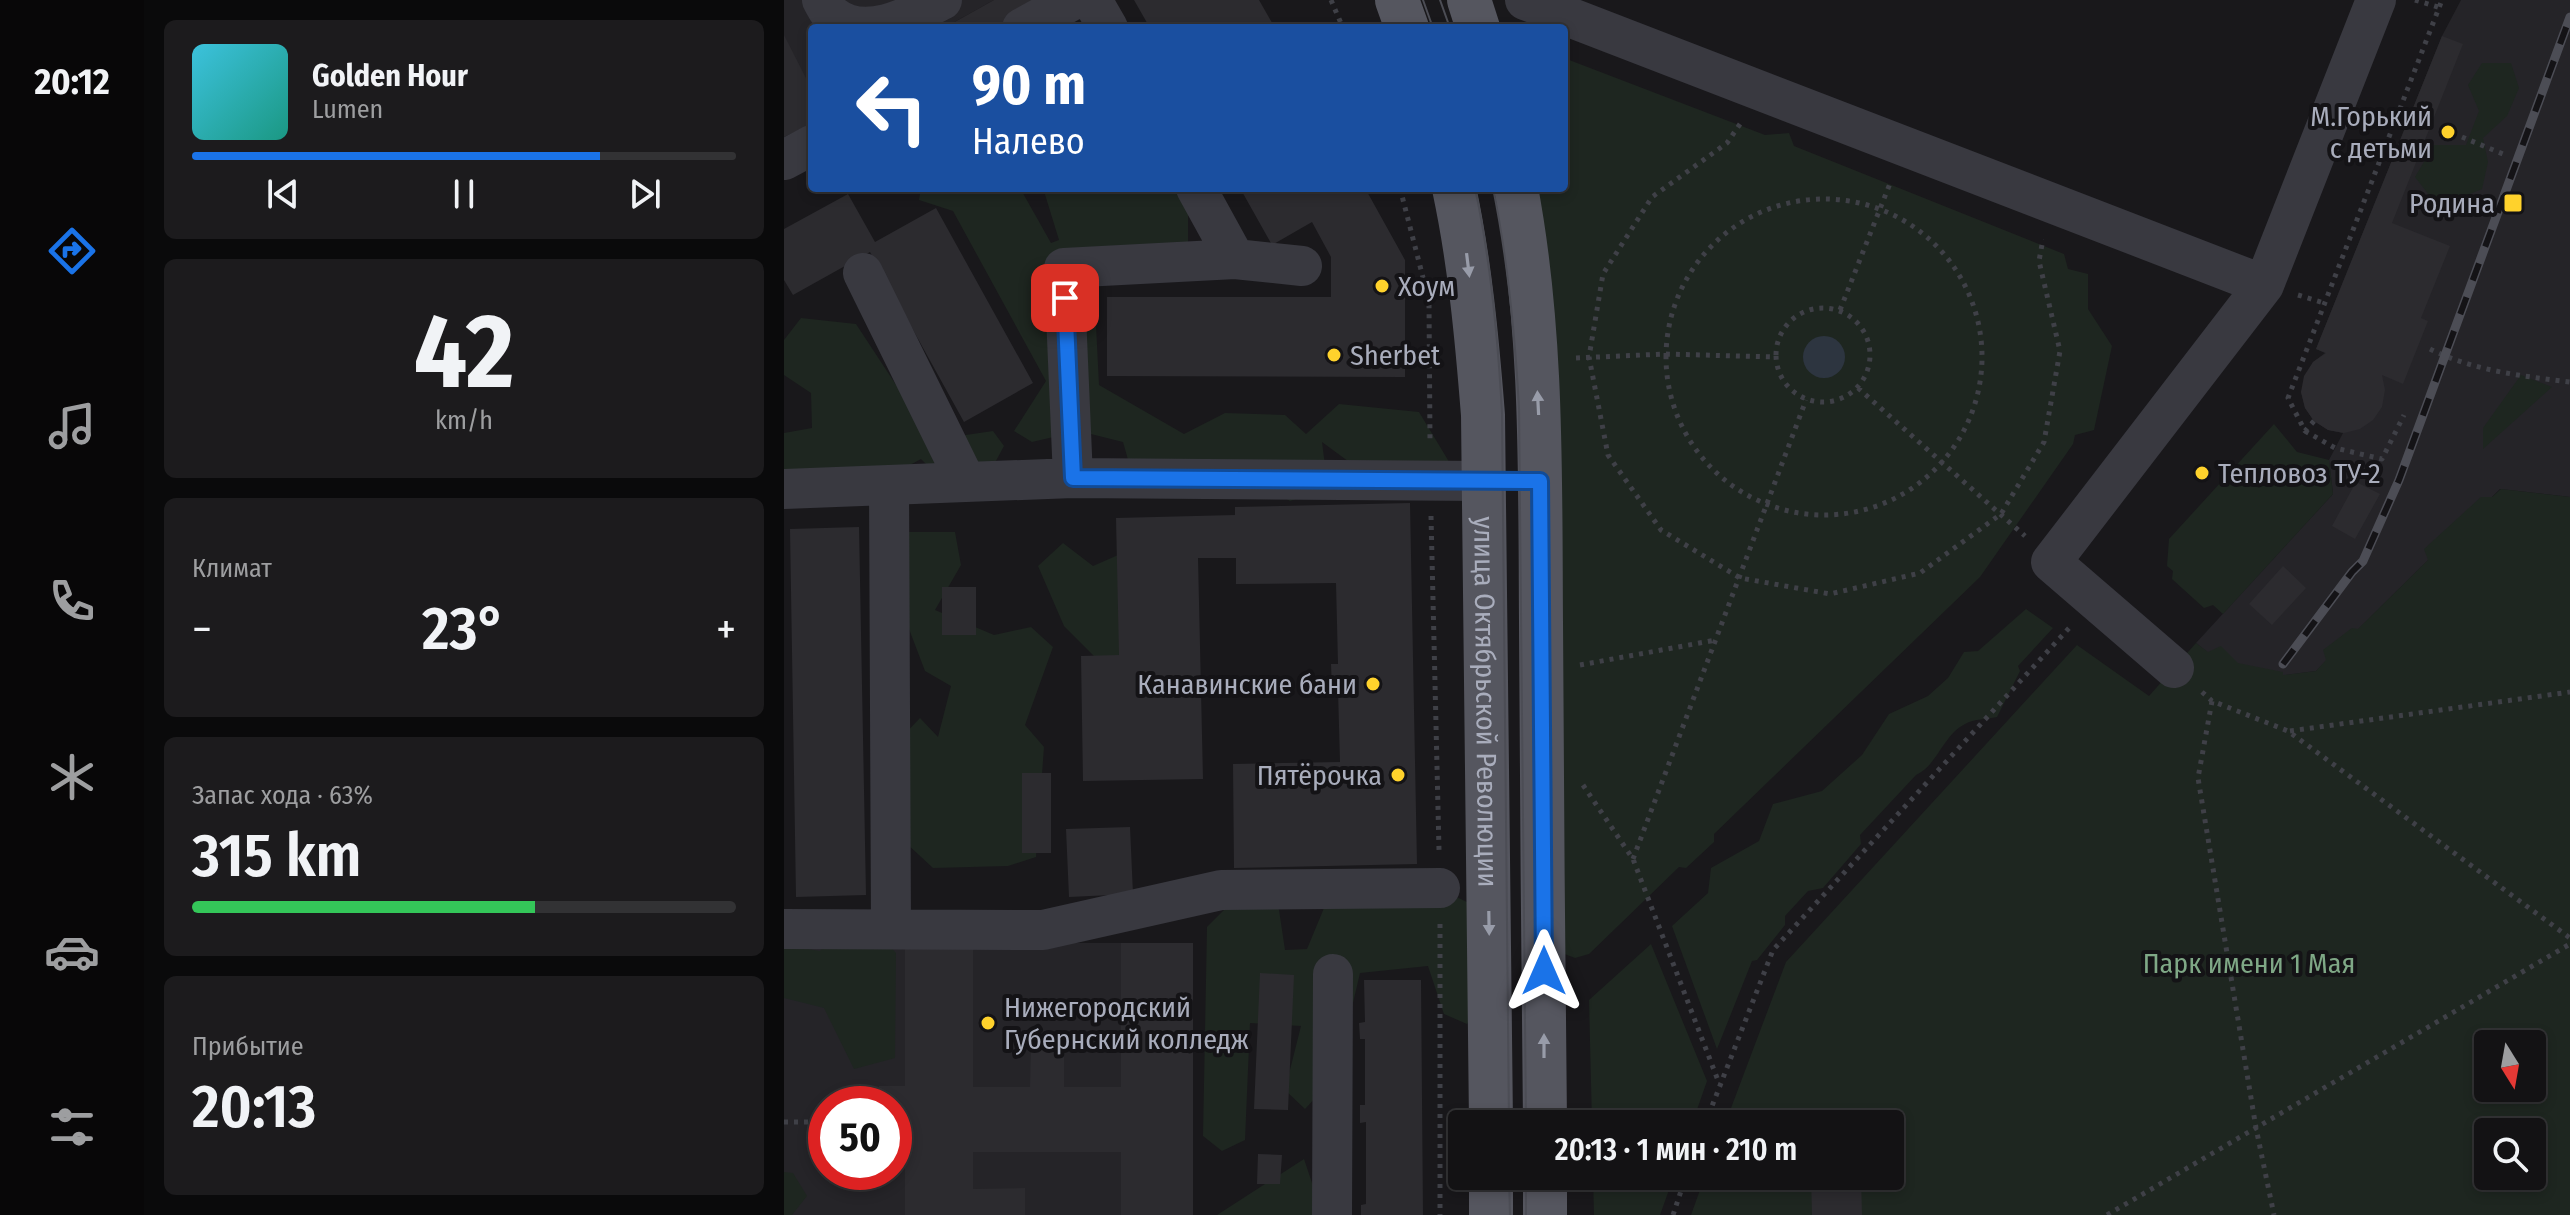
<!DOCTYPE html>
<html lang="ru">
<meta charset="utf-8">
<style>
:root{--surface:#131214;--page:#1c1b1d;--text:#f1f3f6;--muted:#9d9ea0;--line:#323234;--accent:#1a73e8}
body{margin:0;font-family:"Fira Sans Condensed",sans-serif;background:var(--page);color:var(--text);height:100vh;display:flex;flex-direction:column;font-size:30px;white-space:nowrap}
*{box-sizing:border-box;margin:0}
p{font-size:26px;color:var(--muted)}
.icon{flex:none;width:44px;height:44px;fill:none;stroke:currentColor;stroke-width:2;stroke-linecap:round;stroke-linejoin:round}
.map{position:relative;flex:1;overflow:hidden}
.side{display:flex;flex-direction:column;gap:20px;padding:20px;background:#0a0a0b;width:640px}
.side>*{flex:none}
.top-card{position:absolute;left:24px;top:24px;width:760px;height:168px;border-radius:8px;box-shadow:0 4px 12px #0003,0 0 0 2px var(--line);background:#1a4fa0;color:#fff;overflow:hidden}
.needle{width:52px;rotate:169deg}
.controls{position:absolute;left:1690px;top:1030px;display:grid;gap:16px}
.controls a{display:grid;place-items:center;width:72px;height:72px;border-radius:8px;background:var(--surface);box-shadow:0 4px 12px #0003,0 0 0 2px var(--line);font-size:40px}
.speed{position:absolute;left:24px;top:1086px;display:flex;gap:16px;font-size:40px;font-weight:700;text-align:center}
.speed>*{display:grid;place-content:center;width:104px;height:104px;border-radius:50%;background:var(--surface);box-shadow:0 4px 12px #0003,0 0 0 2px var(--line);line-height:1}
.speed .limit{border:12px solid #d22;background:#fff;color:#111}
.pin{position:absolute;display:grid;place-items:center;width:68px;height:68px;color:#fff;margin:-34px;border-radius:16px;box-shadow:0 4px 12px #0006}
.me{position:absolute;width:88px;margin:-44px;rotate:0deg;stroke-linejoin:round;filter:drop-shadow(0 0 6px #0008)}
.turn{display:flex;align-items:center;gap:28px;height:168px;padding:0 32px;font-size:36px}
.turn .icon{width:104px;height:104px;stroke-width:2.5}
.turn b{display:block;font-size:56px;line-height:68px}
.big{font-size:60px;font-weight:600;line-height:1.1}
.side .card{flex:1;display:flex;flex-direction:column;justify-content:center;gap:12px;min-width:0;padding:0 28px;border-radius:12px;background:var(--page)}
.side .dial{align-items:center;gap:0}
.dial b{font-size:104px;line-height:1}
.song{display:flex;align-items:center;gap:24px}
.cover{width:96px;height:96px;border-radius:12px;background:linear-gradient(135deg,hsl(190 70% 55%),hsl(170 70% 35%))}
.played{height:8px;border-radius:4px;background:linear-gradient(90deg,var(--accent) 75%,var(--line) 75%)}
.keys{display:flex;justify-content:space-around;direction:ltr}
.heat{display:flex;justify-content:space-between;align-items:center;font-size:44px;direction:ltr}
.charge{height:12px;border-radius:6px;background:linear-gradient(90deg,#34c759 63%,var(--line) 0)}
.trip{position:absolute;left:664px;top:1110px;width:456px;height:80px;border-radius:8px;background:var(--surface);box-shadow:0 4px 12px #0003,0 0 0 2px var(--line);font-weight:600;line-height:80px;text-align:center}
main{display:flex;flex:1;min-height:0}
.tab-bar{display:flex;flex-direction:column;width:144px;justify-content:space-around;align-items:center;background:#080708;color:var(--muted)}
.tab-bar .icon{width:56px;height:56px}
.tab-bar .on{color:var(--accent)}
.tab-bar b{font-size:36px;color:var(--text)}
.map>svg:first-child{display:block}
.built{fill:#252428;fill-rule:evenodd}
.green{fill:#1e2620;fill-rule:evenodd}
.water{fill:#2d3540}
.building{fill:#2c2b2f}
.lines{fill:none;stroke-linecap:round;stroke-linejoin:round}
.path{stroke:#3f4047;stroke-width:5;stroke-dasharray:4 6;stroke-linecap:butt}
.minor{stroke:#393940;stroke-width:40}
.major{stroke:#55565f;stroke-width:44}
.tram{stroke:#4c4d55;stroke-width:2}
.rail-casing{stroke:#4c4d55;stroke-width:9}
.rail{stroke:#141316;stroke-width:6;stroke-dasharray:18;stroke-linecap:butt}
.oneway{fill:#989ca9}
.route-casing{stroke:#114b97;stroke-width:20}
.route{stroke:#1a73e8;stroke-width:14}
.poi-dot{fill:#ffd22c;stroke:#141316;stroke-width:3}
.labels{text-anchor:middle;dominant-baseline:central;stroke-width:8;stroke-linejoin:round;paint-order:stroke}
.poi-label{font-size:28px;fill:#a9adbc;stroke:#141316;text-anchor:end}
.street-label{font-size:28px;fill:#a9adbc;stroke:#141316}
.park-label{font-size:28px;fill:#7fa886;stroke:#141316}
</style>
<main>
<nav class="tab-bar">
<b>20:12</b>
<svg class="icon on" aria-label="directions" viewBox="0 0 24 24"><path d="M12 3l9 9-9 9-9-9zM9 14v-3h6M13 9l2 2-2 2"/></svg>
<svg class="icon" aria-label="music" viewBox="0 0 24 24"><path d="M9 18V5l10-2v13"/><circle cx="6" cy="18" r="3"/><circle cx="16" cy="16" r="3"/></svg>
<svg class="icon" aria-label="phone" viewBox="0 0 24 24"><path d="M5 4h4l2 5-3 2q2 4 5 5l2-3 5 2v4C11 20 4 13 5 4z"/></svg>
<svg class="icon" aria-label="climate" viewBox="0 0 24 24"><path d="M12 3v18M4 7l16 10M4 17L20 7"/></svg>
<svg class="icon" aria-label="car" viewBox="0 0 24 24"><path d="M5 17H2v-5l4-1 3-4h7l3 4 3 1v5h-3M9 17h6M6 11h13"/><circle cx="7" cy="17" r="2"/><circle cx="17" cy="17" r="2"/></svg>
<svg class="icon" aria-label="filters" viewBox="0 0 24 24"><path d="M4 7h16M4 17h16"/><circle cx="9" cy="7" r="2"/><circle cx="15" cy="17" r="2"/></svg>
</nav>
<section class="side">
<div class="card">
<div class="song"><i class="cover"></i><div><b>Golden Hour</b><p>Lumen</p></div></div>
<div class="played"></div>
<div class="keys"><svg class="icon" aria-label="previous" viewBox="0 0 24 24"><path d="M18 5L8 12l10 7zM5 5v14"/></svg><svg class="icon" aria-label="pause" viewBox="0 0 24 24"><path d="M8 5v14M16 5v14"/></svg><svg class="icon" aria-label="next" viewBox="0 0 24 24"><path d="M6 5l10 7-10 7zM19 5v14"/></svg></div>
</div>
<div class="card dial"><b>42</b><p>km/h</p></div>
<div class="card"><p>Климат</p>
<div class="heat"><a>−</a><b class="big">23°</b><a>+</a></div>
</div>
<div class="card"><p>Запас хода · 63%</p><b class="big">315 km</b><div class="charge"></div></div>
<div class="card"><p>Прибытие</p><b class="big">20:13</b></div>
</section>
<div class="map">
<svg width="1786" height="1215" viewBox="0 0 1786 1215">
<rect width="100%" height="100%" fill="#19181b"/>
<!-- built -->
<path class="built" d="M0 0H210L160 28H28V123L0 137Z
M1677 0H1786V497L1716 489 1532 671 1458 681 1412 643 1549 494 1545 460 1559 433 1544 430 1530 421 1521 408 1517 392 1529 362 1541 353 1532 349 1658 36Z
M0 943H409V1215H0ZM42 1104H110V1172H42Z"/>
<!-- green -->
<path class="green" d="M780 58 981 135 1005 133 1010 146 1280 254 1284 269 1304 274V309L1328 346 1310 430 1291 435 1289 444 1196 577 930 834V842L902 868 895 867 805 954 791 958 778 953 752 188H780Z
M1698 63H1727L1735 88 1723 116 1699 138 1704 162 1698 189 1671 200 1645 195 1631 177 1650 145H1682L1695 111 1684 85Z
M137 188H236L267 243 275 240 259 188H396L404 195V271L310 285 315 385 400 434 441 413 501 415 522 434 555 404 635 412 667 465 572 467 538 442 544 489 506 501 483 487 448 499 404 487 354 495 339 442 295 431 248 442 230 431 262 381 169 211 135 200Z
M17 318 72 324 118 394 175 436 209 431 220 446 207 470 152 474 137 459 111 473 0 482V433L28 428 27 393 0 375V340Z
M1737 375 1768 387 1699 449V428Z
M1490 424 1513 452 1545 460 1549 494 1439 614 1429 605 1420 608 1388 579 1389 571 1383 566 1385 539Z
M1717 489 1786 497V1215H907L921 1176H1106V1124H941L1002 962 1293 645 1365 696 1412 643 1424 652 1437 646 1454 663 1499 672V675L1532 671 1542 660 1539 650 1568 628 1574 629 1644 560 1640 549 1697 497H1708ZM1704 1044H1748V1088H1704ZM1704 1132H1748V1176H1704Z
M125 532H171L177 565 151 610 210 635 247 627 269 647 241 725 260 747 252 857 224 866 149 868 121 842 115 740 136 718 154 737 167 686 141 671 114 600Z
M279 543 309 566 341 552 367 645 323 669 280 626 254 566Z
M1242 609 1269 628 1234 666 1236 671 1213 717C1203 719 1190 719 1181 724 1159 735 1153 766 1132 775L1076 835 1077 844 1039 888 1024 891 1001 916V925L973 960 968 961 933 1049 888 926 924 893 927 868 975 841 989 804 1038 791 1078 755 1105 714 1144 696 1164 678 1180 652 1194 651Z
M631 877 685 903 698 1004 683 1024 660 1014 644 966 576 973C565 1019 555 1076 521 1109L501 1090 517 1026 466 1023 461 1140 438 1151 419 1136 423 927 467 883H491L501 950 523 949 545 896Z
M50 933 95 935 112 953 111 1058 70 1069 40 1008 0 998V945L36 951Z
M867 944 923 1081 908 1124H808L805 1000Z
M520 1159 535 1204 533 1215H433Z
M0 1172 9 1173 23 1196 8 1215H0Z
M809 1176H890L876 1215H810Z"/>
<!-- water -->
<path class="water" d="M1019 357a21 21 0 1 1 42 0a21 21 0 1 1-42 0Z"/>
<!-- building -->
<path class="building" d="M210 0H260L209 28H160Z
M350 0H475L491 28H366Z
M0 35 28 90V123L0 137Z
M1658 36 1679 44 1608 223 1666 246 1637 318 1644 321 1619 384 1598 375 1601 390 1598 407 1589 420 1576 429 1560 433 1544 430 1530 421 1521 408 1517 392 1520 376 1529 362 1542 353 1532 349Z
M456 188H581L621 260V377L323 376V297H547V257L528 222 488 245Z
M64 194 91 242 152 208 249 383 180 422 86 252 9 295 0 280V229Z
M1572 482 1596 494 1571 539 1548 526Z
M626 503 633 864 450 868 449 764 556 762 554 690H548L547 664H554L552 583 452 584V558H414L419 779 299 781 297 656 335 655 332 518 451 515V507Z
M75 527 82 895 12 897 6 529Z
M1499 566 1522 588 1488 625 1465 604Z
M158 587H192V635H158Z
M238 773H267V853H238Z
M346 827 349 894 285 897 282 829Z
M121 942 189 943V1087H246L247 1043 280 1042V1087H337V943H409V1215H337V1152H189V1189L241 1188V1215H121V1159H110V1104H95V1086H121Z
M476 973 510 975 504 1110 470 1109Z
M580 980H637L639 1215H577V1205L582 1204V1122L576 1123V1105H581V1039H576L575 1023 581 1022Z
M474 1154 498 1155 496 1184H473Z
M1027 1176H1077L1078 1215H1028Z"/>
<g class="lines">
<!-- path -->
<path class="path" d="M547 0 559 28
M1631 0 1654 7
M956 124 943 143 868 197 819 274 805 357 824 455 877 530 956 578 1046 594 1136 573 1217 514 1260 442 1276 351 1255 261 1259 239
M1678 137 1719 154
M616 188 645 301 646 442
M882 357a158 158 0 1 1 316 0a158 158 0 1 1-316 0Z
M1514 295 1540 303
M992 355a47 47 0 1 1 94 0a47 47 0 1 1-94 0Z
M1056 310 1107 181
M1646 349C1690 371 1738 376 1786 382
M792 358 881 354 991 357
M1074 388 1241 536
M1530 421 1521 431 1504 398 1658 0
M1521 431 1551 448 1598 459 1620 415
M647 516 655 850
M796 665 932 640
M1418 692 1428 701 1504 731 1786 938
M1428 701 1414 778 1472 1128 1490 1215
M1506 731 1786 692
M799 785 849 859 935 1083
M849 859 1022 400
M656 924V1215
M0 1122H42
M921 1124 989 950 1286 627
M889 1215 902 1176
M1323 1215 1786 944"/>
<!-- minor -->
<path class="minor" d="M38 0C41 5 44 13 49 16 81 42 129 15 158 0
M308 0 324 28
M741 0 1480 285 1267 562 1390 668
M238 28 289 0
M0 160 28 145
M412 188 451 259
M79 273 182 482
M1480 285 1592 0
M289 478 280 268 451 259 518 266
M105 485 107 929
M0 489 289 478 700 481
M0 929 259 930 437 890 656 888
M548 1215 549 974"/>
<!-- major -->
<g class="major">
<path d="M613 0 623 28"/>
<path d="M685 0 694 28"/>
<path id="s1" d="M670 188C686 263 693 339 699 415L707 1124"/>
<path d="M732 188C759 331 756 478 757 622 758 789 759 957 761 1124"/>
<path d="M707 1176V1215"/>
<path d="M761 1176V1215"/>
</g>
<!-- tram -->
<path class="tram" d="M639 0 649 28
M656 0 666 28
M691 188C707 262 714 338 718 413L725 1124
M709 188C724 261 731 334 735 408L742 1124
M725 1176 726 1215
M742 1176V1215"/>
<defs>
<path id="rail" d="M1499 664 1568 572 1579 561 1615 480 1786 17"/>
</defs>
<!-- rail casing -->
<use href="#rail" class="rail-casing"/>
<!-- rail -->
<use href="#rail" class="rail"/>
</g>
<!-- one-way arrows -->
<defs><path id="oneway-solid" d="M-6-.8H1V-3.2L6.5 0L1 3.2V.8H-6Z" transform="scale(2)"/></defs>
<g class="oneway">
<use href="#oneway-solid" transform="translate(684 265) rotate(83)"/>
<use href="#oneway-solid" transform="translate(754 403) rotate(-93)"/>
<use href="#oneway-solid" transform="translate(705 923) rotate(89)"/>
<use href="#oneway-solid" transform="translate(760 1046) rotate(-90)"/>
</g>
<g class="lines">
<defs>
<path id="route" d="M281 298 289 478 756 481 760 971"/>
</defs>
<!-- route casing -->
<use href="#route" class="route-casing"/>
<!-- route -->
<use href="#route" class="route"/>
</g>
<!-- markers -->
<g class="poi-dot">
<circle cx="1664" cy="132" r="8"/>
<rect x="1719" y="193" width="20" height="20" rx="4"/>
<circle cx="598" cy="286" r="8"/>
<circle cx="550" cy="355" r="8"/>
<circle cx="1418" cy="473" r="8"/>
<circle cx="589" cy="684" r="8"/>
<circle cx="614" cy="775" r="8"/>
<circle cx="204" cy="1023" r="8"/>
</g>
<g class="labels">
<!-- poi labels -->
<g class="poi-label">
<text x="1648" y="116">М.Горький<tspan x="1648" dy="32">с детьми</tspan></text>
<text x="1711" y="203">Родина</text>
<text x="614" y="286" text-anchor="start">Хоум</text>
<text x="566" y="355" text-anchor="start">Sherbet</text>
<text x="1434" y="473" text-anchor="start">Тепловоз ТУ-2</text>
<text x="573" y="684">Канавинские бани</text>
<text x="598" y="775">Пятёрочка</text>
<text x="220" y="1007" text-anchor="start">Нижегородский<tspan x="220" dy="32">Губернский колледж</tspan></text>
</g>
<!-- street labels -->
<g class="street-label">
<text stroke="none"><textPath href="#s1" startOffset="516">улица Октябрьской Революции</textPath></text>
</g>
<!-- park labels -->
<g class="park-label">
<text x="1465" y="963">Парк имени 1 Мая</text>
</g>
</g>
</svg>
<div class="controls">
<a><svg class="needle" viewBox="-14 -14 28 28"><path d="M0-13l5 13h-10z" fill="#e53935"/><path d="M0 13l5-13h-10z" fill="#9d9ea0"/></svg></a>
<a><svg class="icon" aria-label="search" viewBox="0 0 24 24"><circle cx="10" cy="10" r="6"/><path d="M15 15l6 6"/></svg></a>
</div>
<div class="speed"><div class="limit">50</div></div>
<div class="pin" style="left:281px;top:298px;background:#d93025"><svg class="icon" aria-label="arrive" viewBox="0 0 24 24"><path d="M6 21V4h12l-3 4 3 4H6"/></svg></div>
<svg class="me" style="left:760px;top:971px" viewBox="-20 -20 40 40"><path d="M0-17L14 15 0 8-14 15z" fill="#1a73e8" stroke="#fff" stroke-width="4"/></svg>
<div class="trip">20:13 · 1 мин · 210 m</div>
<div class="top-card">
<div class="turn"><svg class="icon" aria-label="left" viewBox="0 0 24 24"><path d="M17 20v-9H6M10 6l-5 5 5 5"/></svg><div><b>90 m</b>Налево</div></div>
</div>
</div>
</main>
